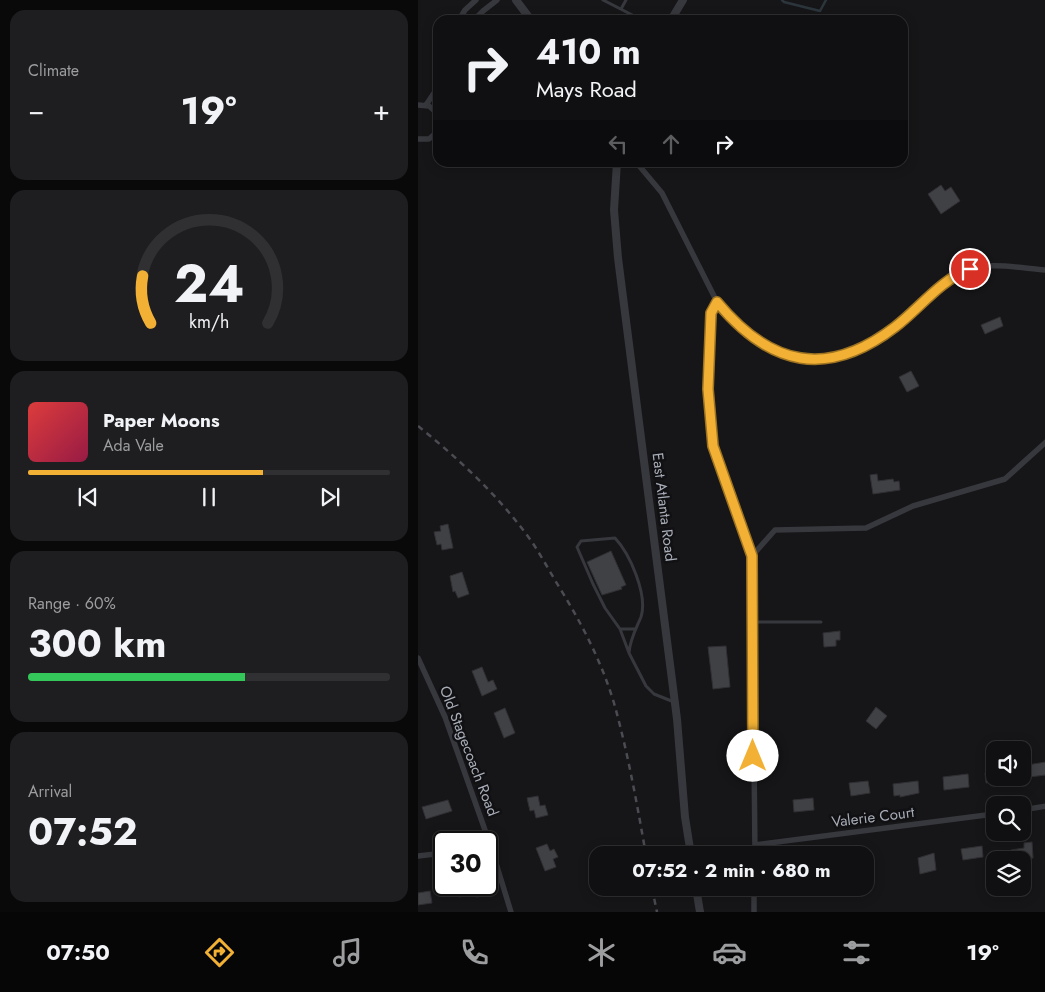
<!DOCTYPE html>
<meta charset="utf-8">
<style>
:root{--surface:#101012;--page:#1e1e20;--text:#f1f3f6;--muted:#9c9d9f;--line:#303032;--accent:#f2b134}
body{margin:0;font-family:Jost,sans-serif;background:var(--page);color:var(--text);height:100vh;display:flex;flex-direction:column;font-size:19px;white-space:nowrap}
*{box-sizing:border-box;margin:0}
p{font-size:16px;color:var(--muted)}
.icon{flex:none;width:28px;height:28px;fill:none;stroke:currentColor;stroke-width:2;stroke-linecap:round;stroke-linejoin:round}
.map{position:relative;flex:1;overflow:hidden}
.side{display:flex;flex-direction:column;gap:10px;padding:10px;background:#09090a;width:418px}
.side>*{flex:none}
.banner{position:absolute;left:15px;top:15px;width:475px;height:152px;border-radius:15px;box-shadow:0 2px 12px #0003,0 0 0 1px var(--line);background:#101012;color:var(--text);overflow:hidden}
.controls{position:absolute;left:568px;top:741px;display:grid;gap:10px}
.controls a{display:grid;place-items:center;width:45px;height:45px;border-radius:10px;background:var(--surface);box-shadow:0 2px 12px #0003,0 0 0 1px var(--line);font-size:25px}
.speed{position:absolute;left:15px;top:831px;display:flex;gap:10px;font-size:25px;font-weight:700;text-align:center}
.speed>*{display:grid;place-content:center;width:65px;height:65px;border-radius:50%;background:var(--surface);box-shadow:0 2px 12px #0003,0 0 0 1px var(--line);line-height:1}
.speed .limit{border:2px solid #111;border-radius:8px;background:#fff;color:#111}
.pin{position:absolute;display:grid;place-items:center;width:42px;height:42px;color:#fff;margin:-21px;border:2px solid #fff;border-radius:50%;box-shadow:0 1px 5px #0007}
.me{position:absolute;width:55px;margin:-28px;rotate:0deg;stroke-linejoin:round;filter:drop-shadow(0 0 4px #0008)}
.turn{display:flex;align-items:center;gap:18px;height:105px;padding:0 20px;font-size:22px}
.turn .icon{width:65px;height:65px;stroke-width:2.5}
.turn b{display:block;font-size:35px;line-height:42px}
.lanes{display:flex;align-items:center;height:48px;padding:0 20px;background:#0003;justify-content:center;gap:25px;direction:ltr}
.lanes .off{opacity:.35}
.big{font-size:38px;font-weight:700;line-height:1.1}
.side .widget{flex:1;display:flex;flex-direction:column;justify-content:center;gap:8px;min-width:0;padding:0 18px;border-radius:15px;background:var(--page)}
.side .dial{align-items:center;gap:0}
.dial svg{height:130px;overflow:visible;fill:none;stroke:var(--line);stroke-width:7;stroke-linecap:round;text-anchor:middle}
.dial text{fill:var(--text);stroke:none}
.song{display:flex;align-items:center;gap:15px}
.cover{width:60px;height:60px;border-radius:8px;background:linear-gradient(135deg,hsl(0 70% 55%),hsl(340 70% 35%))}
.played{height:5px;border-radius:2px;background:linear-gradient(90deg,var(--accent) 65%,var(--line) 65%)}
.keys{display:flex;justify-content:space-around;direction:ltr}
.heat{display:flex;justify-content:space-between;align-items:center;font-size:28px;direction:ltr}
.charge{height:8px;border-radius:4px;background:linear-gradient(90deg,#34c759 60%,var(--line) 0)}
.trip{position:absolute;left:171px;top:846px;width:285px;height:50px;border-radius:15px;background:var(--surface);box-shadow:0 2px 12px #0003,0 0 0 1px var(--line);font-weight:700;line-height:50px;text-align:center}
.menu{display:flex;height:80px;justify-content:space-around;align-items:center;background:#060607;color:var(--muted)}
.menu .icon{width:35px;height:35px}
.menu .current{color:var(--accent)}
.menu b{font-size:22px;color:var(--text)}
main{display:flex;flex:1;min-height:0}
.map>svg:first-child{display:block}
.lines{fill:none;stroke-linecap:round;stroke-linejoin:round}
.stream{stroke:#2c353c;stroke-width:2.5}
.building{fill:#404145;stroke:#303034}
.service{stroke:#37383d;stroke-width:3}
.minor{stroke:#37383d;stroke-width:5.5}
.tertiary{stroke:#37383d;stroke-width:8}
.rail{stroke:#4a4c52;stroke-width:2.5;stroke-dasharray:6 5;stroke-linecap:butt}
.route-casing{stroke:#9d7322;stroke-width:12}
.route{stroke:#f2b134;stroke-width:9}
.labels{text-anchor:middle;dominant-baseline:central;stroke-width:5;stroke-linejoin:round;paint-order:stroke}
.street-label{font-size:15px;fill:#a8adb8;stroke:#111113}
</style>
<main>
<section class="side">
<div class="widget"><p>Climate</p>
<div class="heat"><a>−</a><b class="big">19°</b><a>+</a></div>
</div>
<div class="widget dial"><svg viewBox="0 0 100 80">
<path d="M14 69A42 42 0 1 1 86 69"/>
<path d="M14 69A42 42 0 0 1 9 40" stroke="#f2b134"/>
<text x="50" y="56" font-size="32" font-weight="700">24</text>
<text x="50" y="72" font-size="11">km/h</text>
</svg></div>
<div class="widget">
<div class="song"><i class="cover"></i><div><b>Paper Moons</b><p>Ada Vale</p></div></div>
<div class="played"></div>
<div class="keys"><svg class="icon" aria-label="previous" viewBox="0 0 24 24"><path d="M18 5L8 12l10 7zM5 5v14"/></svg><svg class="icon" aria-label="pause" viewBox="0 0 24 24"><path d="M8 5v14M16 5v14"/></svg><svg class="icon" aria-label="next" viewBox="0 0 24 24"><path d="M6 5l10 7-10 7zM19 5v14"/></svg></div>
</div>
<div class="widget"><p>Range · 60%</p><b class="big">300 km</b><div class="charge"></div></div>
<div class="widget"><p>Arrival</p><b class="big">07:52</b></div>
</section>
<div class="map">
<svg width="628" height="912" viewBox="0 0 628 912">
<rect width="100%" height="100%" fill="#161618"/>
<g class="lines">
<!-- stream -->
<path class="stream" d="M364 0 366 2 402 11 408 0"/>
</g>
<!-- building -->
<path class="building" d="M523 185 527 191 533 187 542 201 523 214 510 194Z
M582 317 585 326 567 334 563 325Z
M493 371 501 386 489 392 481 377Z
M459 474 460 481 475 479 476 482 481 481 482 490 455 494 452 475Z
M30 524 35 548 24 550 23 544 19 545 16 532 23 531 22 526Z
M193 551 208 585 203 587 204 589 184 595 169 562Z
M44 572 51 594 40 598 37 591 35 592 32 576Z
M422 631V640H418V646L406 647 405 633Z
M308 646 312 687 295 689 290 647Z
M64 667 70 682 75 680 79 689 64 696 54 671Z
M458 707 469 716 458 729 448 721Z
M87 708 97 733 86 738 76 713Z
M628 762V775L611 777 609 765Z
M576 772V778H589V784L575 785V782L568 783 567 773Z
M550 774 551 787 526 790 525 777Z
M450 781 452 793 433 796 431 783Z
M500 781 501 793 482 797V795L476 796 475 784Z
M120 796 122 806 127 805 130 815 118 818 116 810 112 811 109 798Z
M395 798 396 810 376 812 375 800Z
M30 800 34 811 8 819 4 807Z
M614 842 615 858 594 860 593 850 606 848V843Z
M129 844 132 851 136 849 140 857 135 859 138 867 127 871 118 848Z
M564 846 565 857 545 860 543 849Z
M516 853 518 870 502 874 500 858Z
M46 885H63L65 896 58 897 57 894 41 897 39 886Z
M12 891 14 903 0 905V893Z"/>
<g class="lines">
<!-- service -->
<path class="service" d="M185 0 224 20
M203 9 208 0
M335 622H403
M202 629H217
M211 653C212 639 218 629 223 617 230 595 212 554 197 538L163 541 159 547 175 584 187 608 202 629 211 653 228 686 236 694 256 702"/>
<!-- minor -->
<path class="minor" d="M41 20 47 10 58 0
M56 20 65 11 79 0
M0 105 11 106 20 114
M8 105 20 87
M0 139H11L20 131
M218 162 244 193 299 302C352 365 409 379 477 327 499 310 516 286 541 273 568 260 600 268 628 270
M299 302 293 313 291 338 290 389 295 446 334 556 337 855
M334 556 357 530 448 528 495 506 587 479 628 442
M0 658 27 717 73 847 93 912
M604 810 628 806
M337 845 576 814
M0 856 26 853
M336 912V888"/>
<!-- tertiary -->
<path class="tertiary" d="M98 0 113 20
M253 20 265 0
M199 162 196 210 200 258 259 719 267 817 273 855
M278 888 282 912"/>
<!-- rail -->
<path class="rail" d="M0 426C42 460 82 497 114 542 124 557 133 574 143 590 165 626 184 663 196 703 210 753 219 804 228 855
M234 888 239 912"/>
</g>
<g class="lines">
<defs>
<path id="route" d="M335 756 334 556 295 446 290 389 293 313 299 302C352 366 409 379 477 327 502 308 522 280 552 269"/>
</defs>
<!-- route casing -->
<use href="#route" class="route-casing"/>
<!-- route -->
<use href="#route" class="route"/>
</g>
<g class="labels">
<!-- street labels -->
<g class="street-label">
<text transform="translate(246 507) rotate(83)">East Atlanta Road</text>
<text transform="translate(51 751) rotate(69)">Old Stagecoach Road</text>
<text transform="translate(455 817) rotate(-7)">Valerie Court</text>
</g>
</g>
</svg>
<div class="controls">
<a><svg class="icon" aria-label="sound" viewBox="0 0 24 24"><path d="M4 9h4l5-4v14l-5-4H4zM17 9q2 3 0 6"/></svg></a>
<a><svg class="icon" aria-label="search" viewBox="0 0 24 24"><circle cx="10" cy="10" r="6"/><path d="M15 15l6 6"/></svg></a>
<a><svg class="icon" aria-label="layers" viewBox="0 0 24 24"><path d="M12 4l9 5-9 5-9-5zM3 14l9 5 9-5"/></svg></a>
</div>
<div class="speed"><div class="limit">30</div></div>
<div class="pin" style="left:552px;top:269px;background:#d93025"><svg class="icon" aria-label="arrive" viewBox="0 0 24 24"><path d="M6 21V4h12l-3 4 3 4H6"/></svg></div>
<svg class="me" style="left:335px;top:756px" viewBox="-20 -20 40 40"><circle r="19" fill="#fff"/><path d="M0-13L10 11 0 6-10 11z" fill="#f2b134"/></svg>
<div class="trip">07:52 · 2 min · 680 m</div>
<div class="banner">
<div class="turn"><svg class="icon" aria-label="right" viewBox="0 0 24 24"><path d="M7 20v-9h11M14 6l5 5-5 5"/></svg><div><b>410 m</b>Mays Road</div></div>
<div class="lanes"><svg class="icon off" aria-label="left" viewBox="0 0 24 24"><path d="M17 20v-9H6M10 6l-5 5 5 5"/></svg><svg class="icon off" aria-label="ahead" viewBox="0 0 24 24"><path d="M12 20V5M6 11l6-6 6 6"/></svg><svg class="icon" aria-label="right" viewBox="0 0 24 24"><path d="M7 20v-9h11M14 6l5 5-5 5"/></svg></div>
</div>
</div>
</main>
<nav class="menu">
<b>07:50</b>
<svg class="icon current" aria-label="directions" viewBox="0 0 24 24"><path d="M12 3l9 9-9 9-9-9zM9 14v-3h6M13 9l2 2-2 2"/></svg>
<svg class="icon" aria-label="music" viewBox="0 0 24 24"><path d="M9 18V5l10-2v13"/><circle cx="6" cy="18" r="3"/><circle cx="16" cy="16" r="3"/></svg>
<svg class="icon" aria-label="phone" viewBox="0 0 24 24"><path d="M5 4h4l2 5-3 2q2 4 5 5l2-3 5 2v4C11 20 4 13 5 4z"/></svg>
<svg class="icon" aria-label="climate" viewBox="0 0 24 24"><path d="M12 3v18M4 7l16 10M4 17L20 7"/></svg>
<svg class="icon" aria-label="car" viewBox="0 0 24 24"><path d="M5 17H2v-5l4-1 3-4h7l3 4 3 1v5h-3M9 17h6M6 11h13"/><circle cx="7" cy="17" r="2"/><circle cx="17" cy="17" r="2"/></svg>
<svg class="icon" aria-label="filters" viewBox="0 0 24 24"><path d="M4 7h16M4 17h16"/><circle cx="9" cy="7" r="2"/><circle cx="15" cy="17" r="2"/></svg>
<b>19°</b>
</nav>
